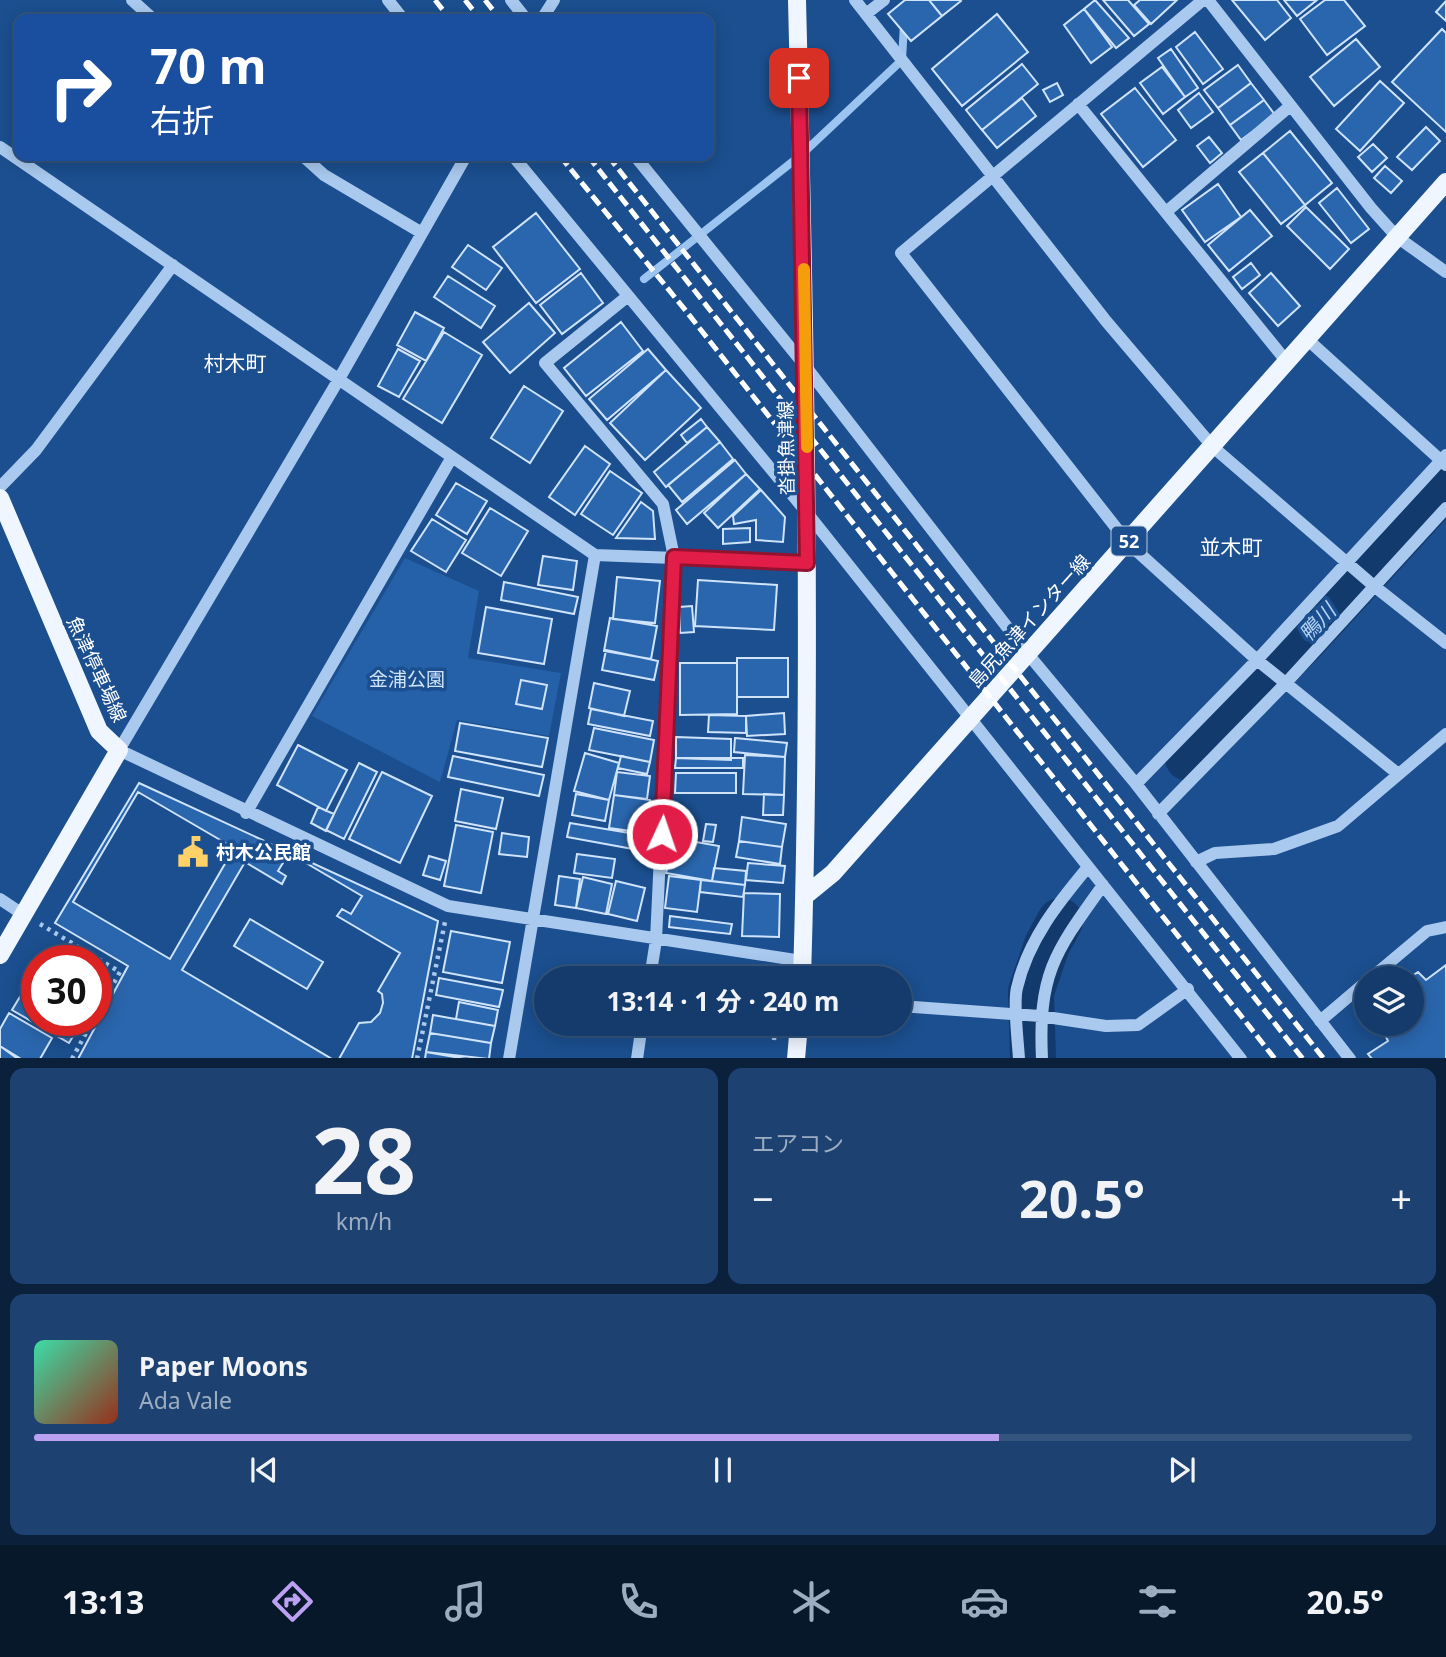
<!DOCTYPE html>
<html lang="ja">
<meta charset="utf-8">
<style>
:root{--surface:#143b6b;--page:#1d4271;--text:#f1f3f6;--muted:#9dadc1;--line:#33557e;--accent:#bca0f2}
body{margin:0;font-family:"Noto Sans","Noto Sans JP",sans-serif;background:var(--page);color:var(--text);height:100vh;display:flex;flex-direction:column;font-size:26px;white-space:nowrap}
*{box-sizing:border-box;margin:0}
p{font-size:23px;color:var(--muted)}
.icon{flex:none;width:38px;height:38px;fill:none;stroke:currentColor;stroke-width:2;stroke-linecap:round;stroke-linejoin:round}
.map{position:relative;height:1058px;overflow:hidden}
.side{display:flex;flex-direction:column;gap:10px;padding:10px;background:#0b203b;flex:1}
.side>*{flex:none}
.hud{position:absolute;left:14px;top:14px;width:700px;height:147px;border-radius:14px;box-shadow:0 4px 18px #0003,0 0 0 2px var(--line);background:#1a4fa0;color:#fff;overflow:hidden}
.tools{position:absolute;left:1354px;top:966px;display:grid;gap:14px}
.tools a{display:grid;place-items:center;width:70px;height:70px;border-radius:50%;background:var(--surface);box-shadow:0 4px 18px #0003,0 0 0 2px var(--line);font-size:35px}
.speed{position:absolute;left:21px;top:945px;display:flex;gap:14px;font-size:35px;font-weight:700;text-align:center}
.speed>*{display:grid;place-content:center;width:91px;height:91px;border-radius:50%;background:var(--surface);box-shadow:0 4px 18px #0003,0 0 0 2px var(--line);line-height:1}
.speed .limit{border:10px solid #d22;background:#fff;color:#111}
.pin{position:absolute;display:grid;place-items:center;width:60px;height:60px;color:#fff;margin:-30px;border-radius:14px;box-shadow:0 4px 10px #0006}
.me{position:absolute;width:77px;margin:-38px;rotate:3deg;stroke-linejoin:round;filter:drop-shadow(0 0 5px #0008)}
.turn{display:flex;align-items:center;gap:24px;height:147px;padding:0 21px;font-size:32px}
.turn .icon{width:91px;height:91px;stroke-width:2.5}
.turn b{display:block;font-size:49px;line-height:60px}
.big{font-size:52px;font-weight:700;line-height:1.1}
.side .card{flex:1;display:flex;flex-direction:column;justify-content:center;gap:10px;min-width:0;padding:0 24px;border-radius:14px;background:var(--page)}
.side .dial{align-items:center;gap:0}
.dial b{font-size:91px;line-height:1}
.song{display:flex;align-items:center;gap:21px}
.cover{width:84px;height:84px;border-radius:10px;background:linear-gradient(135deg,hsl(160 70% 55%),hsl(10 70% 35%))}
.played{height:7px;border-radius:4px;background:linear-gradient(90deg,var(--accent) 70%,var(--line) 70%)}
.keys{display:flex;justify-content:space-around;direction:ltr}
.heat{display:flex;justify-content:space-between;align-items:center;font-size:38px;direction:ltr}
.side .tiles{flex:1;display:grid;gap:10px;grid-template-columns:1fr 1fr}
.card:last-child{grid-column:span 2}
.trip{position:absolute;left:534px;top:966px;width:378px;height:70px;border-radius:35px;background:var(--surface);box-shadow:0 4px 18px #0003,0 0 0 2px var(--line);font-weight:700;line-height:70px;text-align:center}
.tab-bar{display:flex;height:112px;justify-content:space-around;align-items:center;background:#08182b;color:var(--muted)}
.tab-bar .icon{width:49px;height:49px}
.tab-bar .selected{color:var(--accent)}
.tab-bar b{font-size:32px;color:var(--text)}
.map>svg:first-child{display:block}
.green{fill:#2461a8}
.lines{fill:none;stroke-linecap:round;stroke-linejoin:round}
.stream{stroke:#9cc4f0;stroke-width:8}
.river{stroke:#123a6d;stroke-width:46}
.building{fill:#2a66ad;stroke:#cfe3fa;stroke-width:2;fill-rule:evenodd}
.path{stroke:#a9c9ee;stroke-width:4.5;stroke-dasharray:3.5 5;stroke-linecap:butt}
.minor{stroke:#a9c9ee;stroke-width:12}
.major{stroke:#f0f6ff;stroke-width:18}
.rail{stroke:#fff;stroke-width:5;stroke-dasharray:12 5;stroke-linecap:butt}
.route-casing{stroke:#92132f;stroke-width:18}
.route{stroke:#e11d48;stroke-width:12}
.slow{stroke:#f59e0b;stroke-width:12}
.labels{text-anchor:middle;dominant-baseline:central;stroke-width:7;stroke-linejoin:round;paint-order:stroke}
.shield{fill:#1b4f8f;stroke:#bbcadd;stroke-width:2}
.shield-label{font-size:18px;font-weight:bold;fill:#fff}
.street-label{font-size:19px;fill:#fff;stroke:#1b4f8f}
.park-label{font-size:19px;fill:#cfe3fa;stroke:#1b4f8f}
.poi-label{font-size:19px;font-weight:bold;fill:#fff;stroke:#1b4f8f;text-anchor:start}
.neighbourhood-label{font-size:21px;fill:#fff;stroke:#1b4f8f}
.water-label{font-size:21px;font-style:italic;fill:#b5d3f5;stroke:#1b4f8f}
</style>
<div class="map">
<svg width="1446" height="1059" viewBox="0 0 1446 1059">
<rect width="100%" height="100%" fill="#1b4f8f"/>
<!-- green -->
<path class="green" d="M405 558 479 591 468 658 561 673 549 736 457 720 440 782 312 716Z"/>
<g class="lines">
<!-- stream -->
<path class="stream" d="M644 279 801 155 902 60 904 24"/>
<!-- river -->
<path class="river" d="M1188 758 1304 640 1446 485
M1033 1059 1031 992 1047 945 1060 921"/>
</g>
<!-- building -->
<path class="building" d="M905 0H929L942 16 911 41 888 14Z
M929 0H960L961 1 942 16Z
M1095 0 1129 38 1116 48 1084 9Z
M1103 0H1128L1149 24 1134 36Z
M1140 0H1177L1151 24 1134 5Z
M1232 0H1277L1291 18 1265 40Z
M1284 0H1317L1297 16Z
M1325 0H1344L1365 26 1327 55 1300 19Z
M1446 1V21L1436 12Z
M1084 9 1112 47 1091 63 1064 25Z
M997 14 1028 52 962 106 932 69Z
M1442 29 1446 33V132L1392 82Z
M1195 32 1223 69 1203 84 1176 47Z
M1356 39 1380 67 1334 106 1310 77Z
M1171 49 1198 88 1185 97 1158 58Z
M1022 64 1038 84 982 130 966 110Z
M1238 65 1251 83 1218 108 1204 90Z
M1162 67 1185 97 1163 114 1140 83Z
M1380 81 1404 103 1360 151 1336 129Z
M1057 83 1063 95 1050 102 1043 90Z
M1251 83 1264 100 1230 125 1218 108Z
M1135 88 1176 140 1143 167 1101 114Z
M1199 93 1213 112 1191 128 1178 110Z
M1022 98 1036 116 997 148 982 130Z
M1264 100 1275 115 1241 140 1230 125Z
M1426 127 1440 141 1412 170 1397 157Z
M1290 131 1332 183 1305 205 1263 153Z
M1209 137 1222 153 1210 163 1197 146Z
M1373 144 1387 158 1372 172 1358 157Z
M1263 153 1305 205 1281 224 1239 172Z
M1385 166 1402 181 1391 193 1374 178Z
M1218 184 1241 217 1205 242 1182 210Z
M1337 188 1369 229 1351 243 1319 203Z
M1306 207 1349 249 1330 269 1287 226Z
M1250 210 1272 236 1229 271 1208 245Z
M536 213 580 269 536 303 493 247Z
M468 245 502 268 486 290 452 267Z
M1251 263 1260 275 1242 289 1233 277Z
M581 273 603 303 562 334 540 305Z
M1271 273 1300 306 1278 326 1249 293Z
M448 276 495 306 481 328 434 297Z
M529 303 555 333 510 373 483 342Z
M415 312 444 328 426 361 397 345Z
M621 322 643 351 586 396 564 368Z
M444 332 482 355 442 423 403 399Z
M398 349 420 361 399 397 378 386Z
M648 349 666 370 607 420 589 399Z
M666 370 701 408 645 460 610 423Z
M524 386 563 411 530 463 491 438Z
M701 419 707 427 687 443 681 435Z
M707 427 720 442 666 487 654 472Z
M720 442 733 459 682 502 668 485Z
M585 446 610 464 575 515 549 497Z
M735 460 746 474 687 524 676 510Z
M610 471 642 493 613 535 581 514Z
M746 474 760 489 718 528 704 513Z
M456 483 487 501 467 534 436 515Z
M761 490 785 517 783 542 756 540V520L734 524 733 516Z
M641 502 653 511 655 539 616 538Z
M490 508 528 531 501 576 462 553Z
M432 519 466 540 446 572 411 551Z
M750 528V542L723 544V529Z
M543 556 577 561 573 590 538 585Z
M617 577 660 581 655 623 613 619Z
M698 580 777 585 774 630 695 626Z
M504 582 578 597 574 614 501 600Z
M692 606 694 632 680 633 679 607Z
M486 607 552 619 544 664 478 653Z
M610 618 657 626 651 659 604 651Z
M606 650 658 661 654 680 602 670Z
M737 658H788V697H737Z
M680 663H737V714L680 715Z
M521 680 547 685 542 709 516 704Z
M594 683 630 691 624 716 589 708Z
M591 709 653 721 650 736 588 724Z
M784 713 785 734 747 736 746 716Z
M709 715 746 716V733L708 732Z
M460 723 548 738 542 767 455 751Z
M594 728 654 740 650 762 589 750Z
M676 737 731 739V760L676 758Z
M735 738 787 743 785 757 734 752Z
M298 745 347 770 326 811 277 785Z
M585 753 619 763 609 800 574 791Z
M745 755 785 757 784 795 743 794Z
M453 756 544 775 539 796 448 777Z
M621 756 650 762 647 774 618 768Z
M676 758H743V768H675Z
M359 763 377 772 344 839 326 830Z
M382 772 432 796 400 863 349 839Z
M617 772 650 776 647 799 614 795Z
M676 773H736V793H675Z
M139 783 438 921 412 1059H78L128 966 55 923Z
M461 789 503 798 496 829 455 821Z
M138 792 234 848 170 959 73 902Z
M576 794 609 800 605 821 572 815Z
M764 794 784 795 783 815H763Z
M614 795 650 800 646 833 609 828Z
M318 807 334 814 326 831 311 823Z
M742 817 786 824 782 847 739 841Z
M570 823 647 836 644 851 567 837Z
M706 824 716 825 713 842 703 841Z
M456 825 493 832 481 893 444 886Z
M502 833 529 837 527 857 499 854Z
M673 838 719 846 712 881 666 873Z
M739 841 782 847 780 864 736 857Z
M289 853 362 896 351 914 342 909 337 916 400 953 378 991 382 994 383 1003 380 1013 371 1022 359 1023 339 1059H332L182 970 245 862 282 884 286 876 278 871ZM250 919 323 962 307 989 234 946Z
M577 854 615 859 612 878 574 873Z
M429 856 446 861 440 880 423 875Z
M748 863 785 866 783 883 746 880Z
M714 868 746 871 745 885 712 881Z
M559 876 580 879 576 908 555 905Z
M669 876 701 880 697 912 665 908Z
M583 877 612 884 606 914 576 908Z
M701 880 745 885 743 897 700 892Z
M616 881 645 888 637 921 608 914Z
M744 893 780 894 779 937 742 936Z
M670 916 732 924 730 934 669 927Z
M451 931 510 942 502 983 443 972Z
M62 947 85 961H53Z
M1446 965V1059H1372L1368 1054 1388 1041 1380 1024H1412V978H1409L1418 972 1426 980Z
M96 968 106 974 97 988H96Z
M34 973 37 975V997L24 990Z
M439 978 503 990 499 1007 436 995Z
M24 990 37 997V1020H75L81 1023 69 1043 12 1010Z
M459 1002 498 1010 495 1026 456 1019Z
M9 1013 52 1038 40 1059H21L0 1046V1029Z
M433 1015 495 1026 491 1043 430 1033Z
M430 1033 491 1043 489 1059 426 1052Z
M0 1046 18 1059H0Z
M426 1052 466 1059H425Z"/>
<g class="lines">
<!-- path -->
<path class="path" d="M40 924 120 972 96 1015
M774 1040 775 1024
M72 1059 93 1020
M417 1059 445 922"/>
<!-- minor -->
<path class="minor" d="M132 0 153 19
M388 0 403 19
M511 0 526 19
M855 0 1106 321 1213 447 1374 586 1446 643
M1203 0 901 253 1128 543 1257 660 1397 773
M1208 0 1371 208 1397 237 1446 272
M866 14 884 0
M542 19 554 0
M1078 104 1287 362
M0 147 595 555 807 563
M303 156 324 175 422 233
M466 156 339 379 119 750 448 906 802 961
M513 156 808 514 1241 1059
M635 156 806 367 1028 654 1136 784 1350 1059
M1166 212 1289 107
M628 296 545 363 663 504 674 557 656 940 650 978
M1307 339 1446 465
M0 487 36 450 173 265
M1136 784 1257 660 1446 455
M246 813 452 457
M1158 814 1285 684 1446 508
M1196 862 1215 853 1274 849 1338 826 1446 734
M0 899 24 915
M1371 978 1427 931 1446 927
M900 1006 1040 1016 1106 1026 1138 1025 1188 989
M1320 1021 1367 981
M509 1059 595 555
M637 1059 642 1024
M1019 1059C1018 1041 1013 1002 1017 988 1028 940 1058 903 1088 867
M1042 1059C1038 973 1055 952 1103 885"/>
<!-- major -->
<path class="major" d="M797 0C805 326 812 652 802 978
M0 498 99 731 119 750 0 955
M806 895 833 873 1446 182
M796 1059 799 1024"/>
<!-- rail -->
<path class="rail" d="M435 0 450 19
M465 0 480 19
M485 0 500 19
M560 156 686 311 1275 1059
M588 156 1303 1059
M608 156 1324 1059"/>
</g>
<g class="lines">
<defs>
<path id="route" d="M662 834 674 557 807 563 799 78"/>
</defs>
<!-- route casing -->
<use href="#route" class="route-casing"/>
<!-- route -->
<use href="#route" class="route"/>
<!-- slow -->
<path class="slow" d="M804 269 807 447"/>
</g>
<!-- icons -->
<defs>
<symbol id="civic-bare" viewBox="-9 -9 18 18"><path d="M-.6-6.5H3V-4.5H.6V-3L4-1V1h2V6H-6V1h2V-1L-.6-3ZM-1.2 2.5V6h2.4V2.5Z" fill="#ffd166" stroke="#1b4f8f" stroke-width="2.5" paint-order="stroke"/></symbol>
</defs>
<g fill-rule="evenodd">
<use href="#civic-bare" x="171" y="830" width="44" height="44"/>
</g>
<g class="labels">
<!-- shield labels -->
<rect class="shield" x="1111.5" y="526.5" width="35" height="29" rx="5"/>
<g class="shield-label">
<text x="1129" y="541">52</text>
</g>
<!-- street labels -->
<g class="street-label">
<text transform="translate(786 448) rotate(-91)">沓掛魚津線</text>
<text transform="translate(1029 621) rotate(-48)">島尻魚津インター線</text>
<text transform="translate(97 669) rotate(65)">魚津停車場線</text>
</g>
<!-- park labels -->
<g class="park-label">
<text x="407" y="679">金浦公園</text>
</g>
<!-- poi labels -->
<g class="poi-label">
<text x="216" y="852">村木公民館</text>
</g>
<!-- neighbourhood labels -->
<g class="neighbourhood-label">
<text x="235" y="363">村木町</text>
<text x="1231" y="547">並木町</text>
</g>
<!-- water labels -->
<g class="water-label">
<text transform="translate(1317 622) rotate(-47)">鴨川</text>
</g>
</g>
</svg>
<div class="tools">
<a><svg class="icon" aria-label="layers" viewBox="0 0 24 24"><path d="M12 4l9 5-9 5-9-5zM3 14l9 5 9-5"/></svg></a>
</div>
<div class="speed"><div class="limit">30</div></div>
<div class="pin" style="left:799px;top:78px;background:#d93025"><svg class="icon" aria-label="arrive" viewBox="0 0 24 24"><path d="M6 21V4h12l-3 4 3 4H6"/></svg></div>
<svg class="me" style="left:662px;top:834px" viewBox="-20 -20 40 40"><circle r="17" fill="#e11d48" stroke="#fff" stroke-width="3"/><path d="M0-11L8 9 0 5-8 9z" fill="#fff"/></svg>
<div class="trip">13:14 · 1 分 · 240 m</div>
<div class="hud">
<div class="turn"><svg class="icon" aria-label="right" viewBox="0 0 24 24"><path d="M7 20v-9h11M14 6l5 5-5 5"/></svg><div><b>70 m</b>右折</div></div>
</div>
</div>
<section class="side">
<div class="tiles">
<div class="card dial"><b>28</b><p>km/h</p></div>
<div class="card"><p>エアコン</p>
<div class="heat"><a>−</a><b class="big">20.5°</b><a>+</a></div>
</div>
<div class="card">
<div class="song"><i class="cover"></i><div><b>Paper Moons</b><p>Ada Vale</p></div></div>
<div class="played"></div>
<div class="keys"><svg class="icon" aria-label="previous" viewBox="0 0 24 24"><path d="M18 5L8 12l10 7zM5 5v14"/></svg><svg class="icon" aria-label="pause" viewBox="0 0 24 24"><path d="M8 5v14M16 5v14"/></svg><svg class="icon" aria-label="next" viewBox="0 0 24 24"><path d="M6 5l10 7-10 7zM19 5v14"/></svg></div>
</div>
</div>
</section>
<nav class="tab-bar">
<b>13:13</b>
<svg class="icon selected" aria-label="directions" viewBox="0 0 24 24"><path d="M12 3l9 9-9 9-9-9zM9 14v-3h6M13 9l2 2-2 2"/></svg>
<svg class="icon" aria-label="music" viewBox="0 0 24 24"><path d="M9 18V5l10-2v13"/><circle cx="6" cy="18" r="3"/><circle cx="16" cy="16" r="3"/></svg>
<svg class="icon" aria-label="phone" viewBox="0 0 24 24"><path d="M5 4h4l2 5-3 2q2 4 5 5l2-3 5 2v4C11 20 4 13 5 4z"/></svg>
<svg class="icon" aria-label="climate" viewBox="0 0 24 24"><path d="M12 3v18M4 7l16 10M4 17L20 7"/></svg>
<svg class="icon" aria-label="car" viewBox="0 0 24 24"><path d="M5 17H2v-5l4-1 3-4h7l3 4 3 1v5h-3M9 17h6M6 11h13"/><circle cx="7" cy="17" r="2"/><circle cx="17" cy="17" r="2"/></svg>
<svg class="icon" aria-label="filters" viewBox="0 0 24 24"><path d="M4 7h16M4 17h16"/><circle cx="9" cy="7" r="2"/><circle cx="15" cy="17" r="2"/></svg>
<b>20.5°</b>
</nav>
